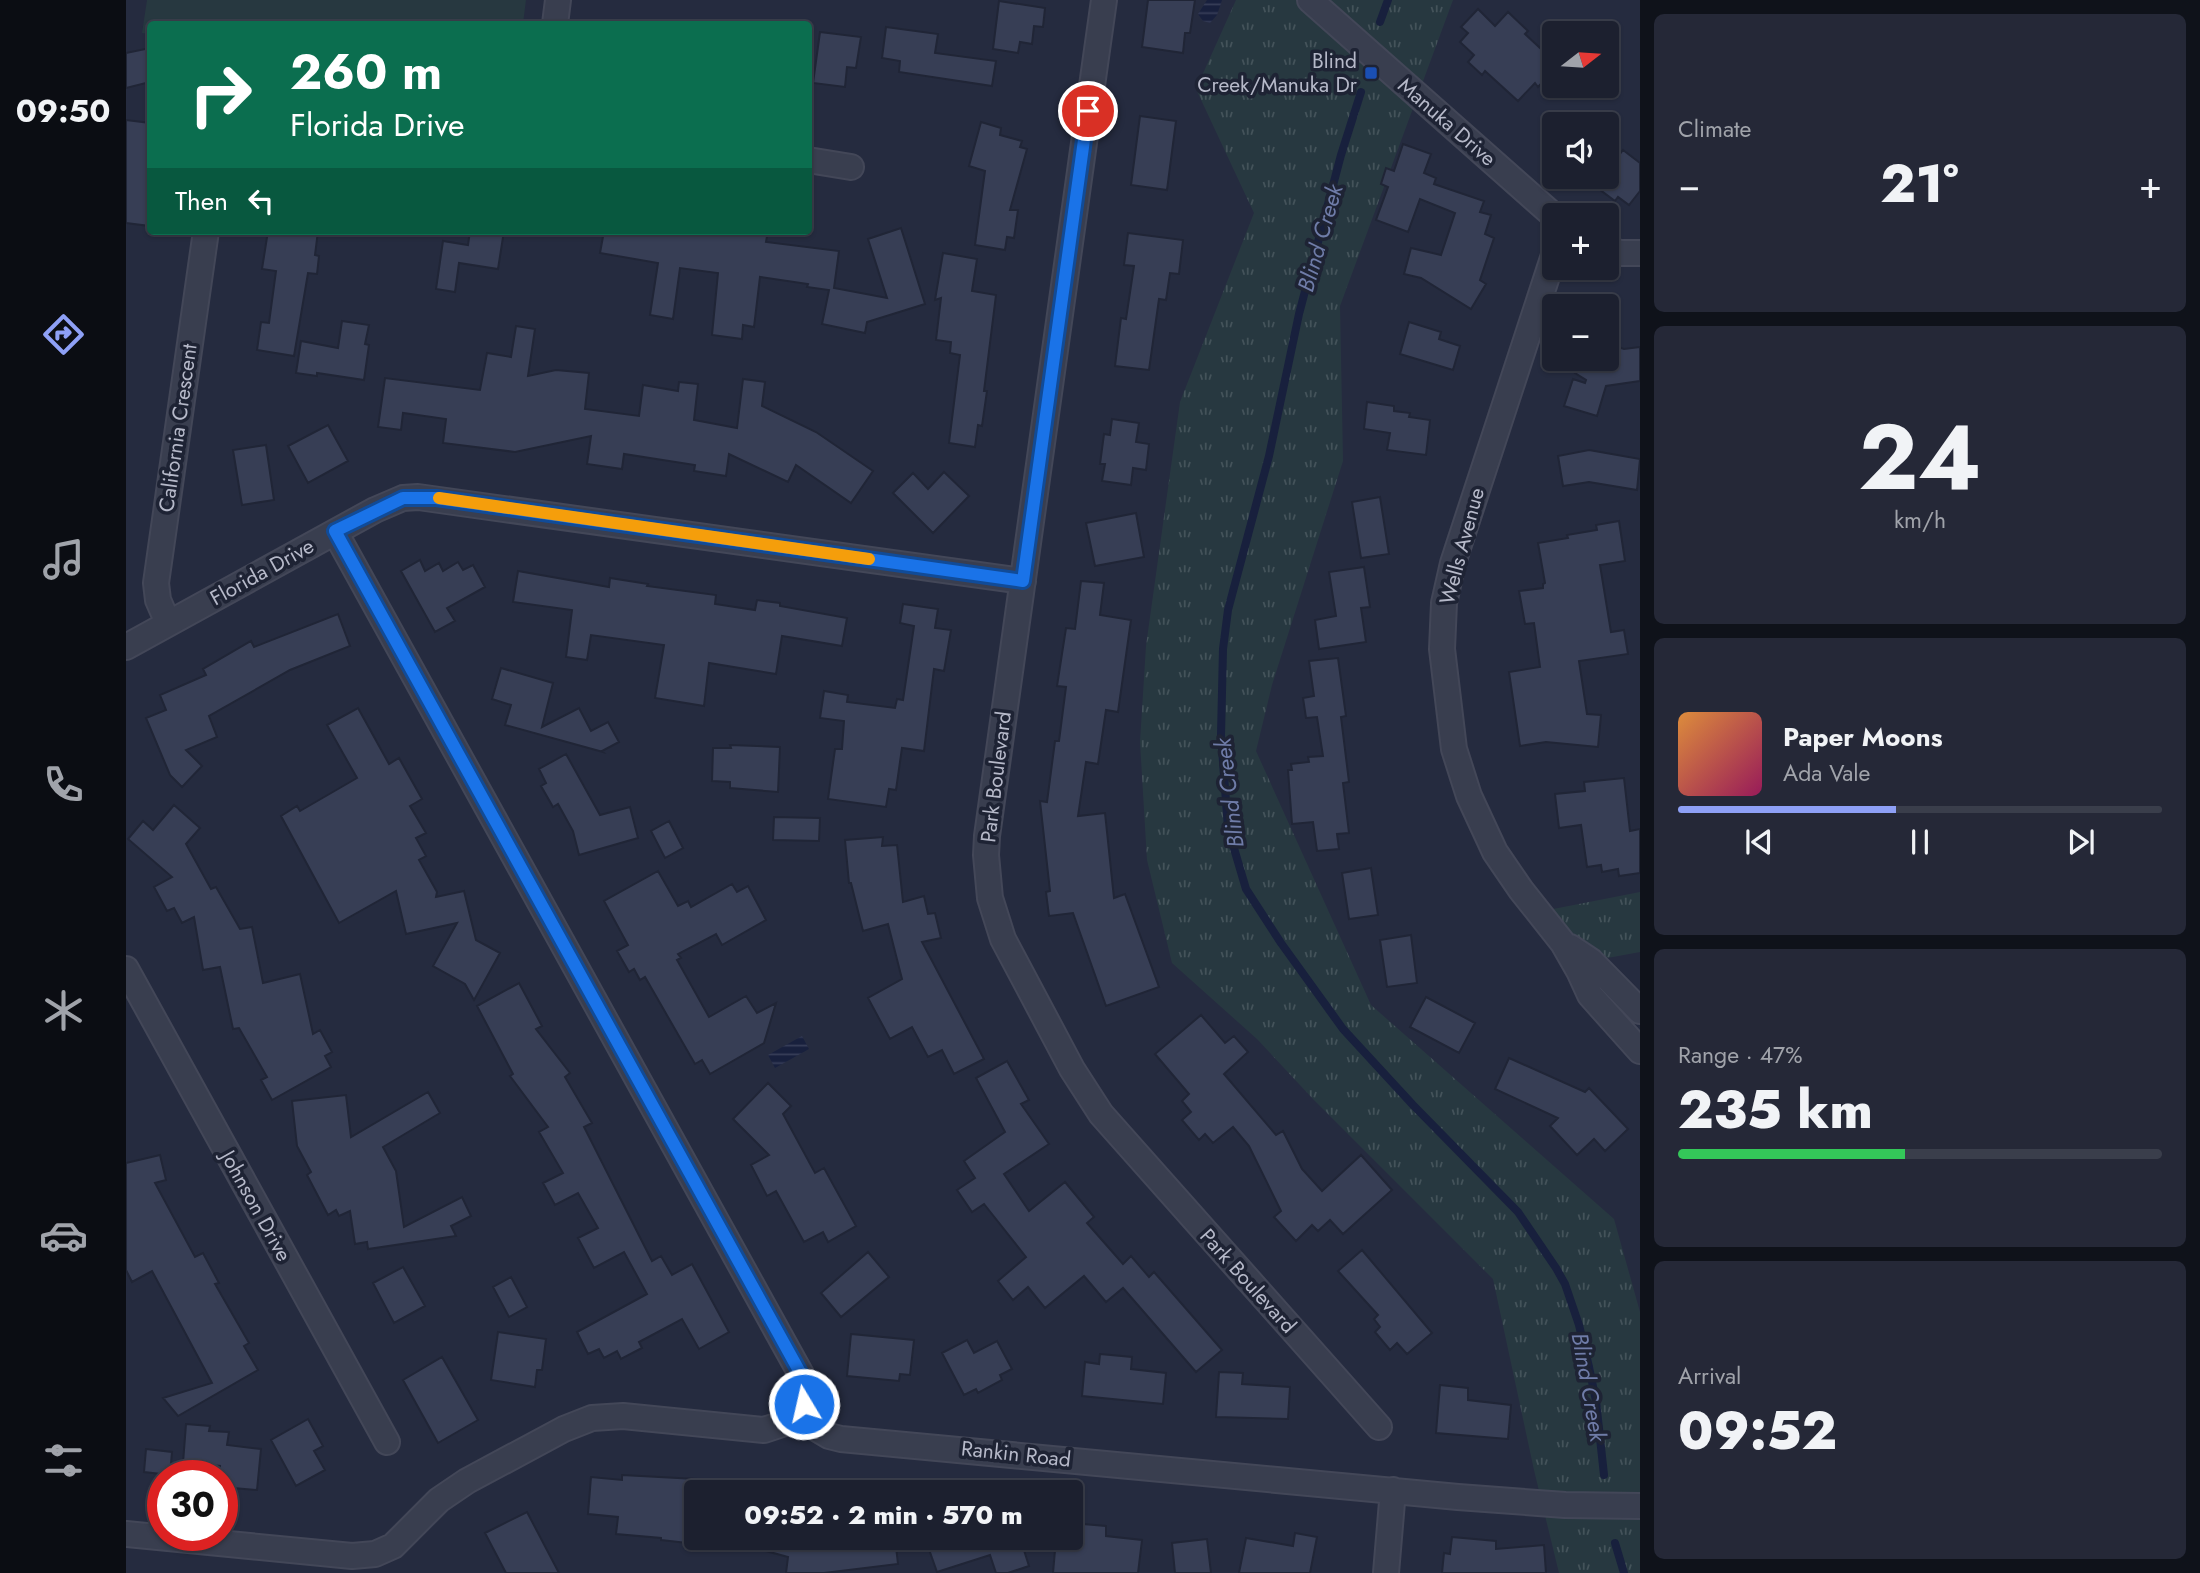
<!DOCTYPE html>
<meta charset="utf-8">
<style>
:root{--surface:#1c202f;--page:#252837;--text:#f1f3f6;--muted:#a0a3aa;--line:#3a3e4b;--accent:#8ea0f6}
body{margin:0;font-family:Jost,sans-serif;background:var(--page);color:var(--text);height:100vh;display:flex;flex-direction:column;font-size:26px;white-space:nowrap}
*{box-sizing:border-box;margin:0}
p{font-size:23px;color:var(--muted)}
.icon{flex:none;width:38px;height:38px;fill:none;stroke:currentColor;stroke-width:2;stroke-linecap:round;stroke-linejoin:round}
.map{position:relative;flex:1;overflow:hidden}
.panel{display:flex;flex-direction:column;gap:14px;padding:14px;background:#0f121a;width:560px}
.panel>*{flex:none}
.banner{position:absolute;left:21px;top:21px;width:665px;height:214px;border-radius:7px;box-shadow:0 2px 5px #0004,0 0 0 2px var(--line);background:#0b6e4f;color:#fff;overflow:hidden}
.needle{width:46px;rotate:73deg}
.buttons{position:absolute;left:1416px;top:21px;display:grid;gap:14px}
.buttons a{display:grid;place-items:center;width:77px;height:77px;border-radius:7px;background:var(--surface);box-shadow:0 2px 5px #0004,0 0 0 2px var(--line);font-size:35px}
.speed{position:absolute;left:21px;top:1460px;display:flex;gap:14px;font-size:35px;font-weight:700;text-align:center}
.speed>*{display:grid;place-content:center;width:91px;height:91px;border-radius:50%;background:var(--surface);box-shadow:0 2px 5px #0004,0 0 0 2px var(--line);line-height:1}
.speed .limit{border:10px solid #d22;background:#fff;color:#111}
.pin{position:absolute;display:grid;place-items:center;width:60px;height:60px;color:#fff;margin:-30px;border:4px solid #fff;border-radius:50%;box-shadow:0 2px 7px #0007}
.me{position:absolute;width:77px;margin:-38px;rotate:351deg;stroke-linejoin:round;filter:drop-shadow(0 0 5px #0008)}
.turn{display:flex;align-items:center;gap:24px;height:147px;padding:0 28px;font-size:32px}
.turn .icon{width:91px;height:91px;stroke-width:2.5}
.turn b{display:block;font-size:49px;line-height:60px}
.then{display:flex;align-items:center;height:66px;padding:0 28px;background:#0003;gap:14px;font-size:26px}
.big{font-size:52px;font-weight:800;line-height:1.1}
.panel .tile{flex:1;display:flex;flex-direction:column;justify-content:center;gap:10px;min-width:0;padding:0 24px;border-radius:10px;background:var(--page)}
.panel .dial{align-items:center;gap:0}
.dial b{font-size:91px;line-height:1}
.song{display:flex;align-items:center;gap:21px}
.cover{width:84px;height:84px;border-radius:10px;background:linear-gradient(135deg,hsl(30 70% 55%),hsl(330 70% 35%))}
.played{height:7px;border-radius:4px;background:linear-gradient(90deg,var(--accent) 45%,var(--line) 45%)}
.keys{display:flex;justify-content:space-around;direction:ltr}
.heat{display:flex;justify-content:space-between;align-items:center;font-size:38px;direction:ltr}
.charge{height:10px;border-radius:5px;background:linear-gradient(90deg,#34c759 47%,var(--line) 0)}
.trip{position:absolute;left:558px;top:1480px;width:399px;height:70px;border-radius:7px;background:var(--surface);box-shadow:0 2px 5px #0004,0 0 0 2px var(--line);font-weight:800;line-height:70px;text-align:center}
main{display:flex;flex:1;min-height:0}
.tabs{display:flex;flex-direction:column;width:126px;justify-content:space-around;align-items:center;background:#0b0d13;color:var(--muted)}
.tabs .icon{width:49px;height:49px}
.tabs .active{color:var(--accent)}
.tabs b{font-size:32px;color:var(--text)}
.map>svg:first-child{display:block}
.green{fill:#273840}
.park{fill:url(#park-tufts)}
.water{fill:url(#water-rules)}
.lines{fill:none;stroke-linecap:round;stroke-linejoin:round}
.stream{stroke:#18203d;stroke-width:8}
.building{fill:#373e55;stroke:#202536;stroke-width:2}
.minor-casing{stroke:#434758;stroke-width:28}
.minor{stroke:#393e4f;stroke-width:24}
.route-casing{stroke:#114b97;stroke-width:18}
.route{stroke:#1a73e8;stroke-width:12}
.slow{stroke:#f59e0b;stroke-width:12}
.transit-dot{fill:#1a4fb4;stroke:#1e2334;stroke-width:2.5}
.labels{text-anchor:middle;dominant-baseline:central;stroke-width:7;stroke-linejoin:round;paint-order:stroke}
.poi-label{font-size:21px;fill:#b6b9c9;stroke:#1e2334;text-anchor:end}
.street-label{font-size:21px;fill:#b6b9c9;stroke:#1e2334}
.water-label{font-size:23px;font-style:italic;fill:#6f7ca8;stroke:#1e2334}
</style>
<main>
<nav class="tabs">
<b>09:50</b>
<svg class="icon active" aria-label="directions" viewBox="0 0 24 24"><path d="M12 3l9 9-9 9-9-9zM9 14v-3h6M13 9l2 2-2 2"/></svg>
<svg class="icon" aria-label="music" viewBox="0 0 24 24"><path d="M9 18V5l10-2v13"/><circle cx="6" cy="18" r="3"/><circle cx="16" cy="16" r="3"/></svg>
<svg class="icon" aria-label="phone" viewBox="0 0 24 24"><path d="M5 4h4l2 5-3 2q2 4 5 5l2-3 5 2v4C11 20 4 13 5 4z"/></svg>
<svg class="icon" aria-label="climate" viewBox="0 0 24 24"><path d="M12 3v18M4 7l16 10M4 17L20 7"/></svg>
<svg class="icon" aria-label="car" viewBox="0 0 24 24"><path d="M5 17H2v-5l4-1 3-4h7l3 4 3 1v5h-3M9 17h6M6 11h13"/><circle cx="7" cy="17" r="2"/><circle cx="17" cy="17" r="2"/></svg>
<svg class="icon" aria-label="filters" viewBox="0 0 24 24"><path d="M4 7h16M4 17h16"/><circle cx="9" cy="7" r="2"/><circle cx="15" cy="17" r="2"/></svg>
</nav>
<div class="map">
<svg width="1514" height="1573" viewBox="0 0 1514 1573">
<defs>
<pattern id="park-tufts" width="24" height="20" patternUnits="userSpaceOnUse" patternTransform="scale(1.75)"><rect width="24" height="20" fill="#273840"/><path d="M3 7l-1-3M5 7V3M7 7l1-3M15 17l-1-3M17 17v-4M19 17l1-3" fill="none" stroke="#44535a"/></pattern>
<pattern id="water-rules" width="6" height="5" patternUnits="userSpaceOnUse" patternTransform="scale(1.75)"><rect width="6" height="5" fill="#18203d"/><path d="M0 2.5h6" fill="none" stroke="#373e58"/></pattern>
</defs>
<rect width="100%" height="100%" fill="#252b3f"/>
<!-- green -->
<path class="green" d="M21 0H400L397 24H24V34L16 33Z"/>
<!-- park -->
<path class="park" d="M1110 0H1327L1214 306 1217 461 1146 685 1130 751 1245 1005 1488 1219 1514 1312V1573H1433L1408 1470 1367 1279 1187 1099 1131 1039 1046 963 1021 860 1014 742 1020 646 1054 402 1128 213 1070 89Z
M1514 892V952L1465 961 1412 912Z"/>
<!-- water -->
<path class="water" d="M1081 0H1096L1091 15 1084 23 1077 21 1072 14Z
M676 1036 683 1049 649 1068 642 1055Z"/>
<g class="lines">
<!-- stream -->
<path class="stream" d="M1254 22 1262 0
M1235 92 1215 155 1173 314 1143 456 1102 610 1097 649 1095 735 1102 828 1120 889 1155 943 1217 1029 1287 1105 1392 1212 1430 1268 1439 1284 1453 1325 1463 1367 1470 1401 1478 1475
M1489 1543 1498 1573"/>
</g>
<!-- building -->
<path class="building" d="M1022 0H1069L1064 33H1059L1057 53 1016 47Z
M873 1 919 8 917 27 908 26 906 44 894 42 892 53 867 49Z
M1352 9 1369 26 1382 12 1402 31 1399 34 1428 61V70L1412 87 1409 83 1392 101 1359 71 1356 75 1342 62 1348 55 1334 42 1342 33 1335 27Z
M760 27 812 34 809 53 870 61 866 86 773 72 774 61 756 58Z
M694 32 735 37 730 68 721 67 719 87 687 83Z
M24 48V82L0 88V53Z
M1014 116 1050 121 1041 190 1005 185Z
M0 120 24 123V226L0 223Z
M855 122 875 128 874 135 896 141 894 147 901 149 884 210H892L888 238 881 237 879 250 849 245 859 171 843 166Z
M1277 144 1305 154 1298 173 1310 178 1308 184 1358 201 1354 212 1365 215 1359 234 1368 238 1354 280 1360 284 1345 309 1295 278 1278 274 1285 248 1315 255 1329 213 1294 199 1282 232 1250 220 1262 187 1255 184 1260 168 1268 171Z
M1497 150 1514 163V191L1503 205 1492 197 1489 201 1469 186 1477 177H1480V172Z
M775 228 799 304 741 322 739 333 696 324 703 290 681 287 682 284 634 277 628 327 617 325 616 339 586 335 592 273 554 268 547 319 524 315 532 263 474 253 478 231H642L640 242 713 251 708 288 761 298 742 239Z
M142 231H192L189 255 193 256 191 274 182 273 168 356 131 350 135 322 143 323 150 271 136 269Z
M344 231H378L372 269 333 263 329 292 310 289 317 241 342 245Z
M1002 233 1057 240 1053 274 1044 273 1040 300 1033 299 1023 370 989 366 995 318 1000 319 1008 266 998 265Z
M817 253 851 259 846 291 870 295 858 391H861L856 426 852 425 849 447 823 443 834 355 824 353 825 342 810 340 815 298 809 300Z
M216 321 243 325 239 344 243 345 238 380 191 373V376L170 373 175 341 212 348Z
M1283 322 1315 332 1313 339 1334 346 1327 370 1274 354Z
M390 326 409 329 402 376 430 370 463 373 459 409 513 416 517 385 552 391 553 382 572 384 568 420 611 428 617 379 639 382 636 406 690 432 747 471 725 503 670 465 662 482 603 454 600 476 568 471 569 465 498 454 496 469 461 464 465 436 389 452 317 443 320 419 277 413 275 430 252 427 259 378 354 390 361 353 385 357Z
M1480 343 1498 349 1514 347V381L1480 386 1471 416 1438 406 1447 379 1459 383 1460 380 1449 373 1453 359H1480Z
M1241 402 1268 406V411L1284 413 1283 417 1304 420 1300 455 1261 450 1264 433 1238 429Z
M986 419 1013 423 1010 442 1023 444 1020 470 1007 468 1005 485 976 481 979 464H974L978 434 984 435Z
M202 425 222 461 182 483 162 446Z
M140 445 148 500 116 505 107 450Z
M1463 450 1514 459 1511 490 1463 482 1437 486 1432 456Z
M818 472 843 496 807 533 767 493 787 473 802 489Z
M1254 497 1263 554 1235 558 1226 502Z
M1010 513 1018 557 969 566 960 523Z
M1493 521 1499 561 1474 565 1485 632 1498 630 1502 654 1453 661 1461 714 1475 715 1472 747 1420 742 1394 746 1383 672 1414 667 1408 623 1399 624 1393 591 1417 588V584L1419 583 1412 543 1442 538 1441 535 1471 530 1470 525Z
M294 560 299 571 313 563 317 571 332 562 337 570 347 565 359 587 321 608 329 621 309 632 275 571Z
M1238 567 1244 607 1235 608 1240 642 1193 649 1189 620 1210 616 1203 572Z
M392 571 483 587 484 578 522 584 521 586 590 595 589 604 629 610 631 600 654 603V606L721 618 716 646 656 636 650 674 583 663 578 706 529 698 538 645 465 635 461 660 440 657 446 610 387 602Z
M955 581 978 583 974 615 1005 620 992 712 980 710 972 764 960 762 952 816 979 813 988 898 999 894 1033 987 980 1006 947 913 923 916 920 892 924 891 914 801 921 802 929 741H933L940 687 931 686 940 628 949 629Z
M777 604 812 609 809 628 825 630 818 671 808 669 798 751 776 748 770 790 763 789 760 807 702 799 709 749H716L718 721 694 718 698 691 722 695 721 702 769 708 771 699 777 700 788 626 774 623Z
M212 614 224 646 164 670 83 716 91 737 60 750 76 766 56 787 44 775 20 718 40 710 34 695 80 675 77 669 125 641 128 647Z
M1212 658 1220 716 1215 717 1223 782 1217 783 1223 833 1211 834 1213 849 1191 851 1187 822 1166 824 1162 770H1166L1165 764 1183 762 1182 757 1197 756 1191 717 1180 718 1177 698 1188 696 1183 661Z
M375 668 427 683 416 727 453 708 465 731 482 722 493 742 476 751 477 752 379 725 385 705 366 699Z
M232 708 263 764 273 758 296 799 284 806 300 833 290 838 300 856 293 860 311 892 310 897 338 891 350 940 374 953 348 1000 339 984 307 966 331 923 280 934 270 891 213 923 155 816 171 806 174 811 231 778 201 725Z
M604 745 654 747 652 792 604 788V782L586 781 587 748H605Z
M440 754 474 815 504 807 512 838 453 855 447 831 432 804 427 807 415 786 420 783 413 769Z
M1498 778 1504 831 1514 829V873L1493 876 1492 869 1476 872 1475 865 1461 867 1455 825 1433 828 1429 794 1459 791 1458 782Z
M48 805 74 828 60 844 85 889 90 887 114 929 126 927 137 983 174 974 187 1034 194 1030 206 1052 199 1056 205 1067 146 1100 135 1080 141 1077 113 1028 107 1029 94 967 77 970 68 917 56 923 48 908 41 911 28 887 46 877 2 839 17 821 27 830Z
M648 817 694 818 693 841 647 840Z
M543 821 557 848 539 858 525 831Z
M757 837 756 846 771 845 777 902 798 896 802 914 809 913 815 938 796 942 858 1059 828 1074 816 1050 802 1057 786 1027 764 1039 742 998 776 979 762 924 737 931 725 883H723L719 840Z
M1245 868 1252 915 1223 919 1216 873Z
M532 871 552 906 562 901 565 907 606 884 611 892 622 886 640 920 596 945 590 934 552 954 555 958 551 960 583 1017 620 996 631 1013 650 1003 638 1043 584 1074 576 1060 569 1064 519 977 514 980 508 969 503 972 491 951 502 945 478 901Z
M1285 935 1291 983 1261 987 1254 940Z
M393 983 416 1026 410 1029 444 1073 439 1077 466 1123 458 1127 526 1261 535 1256 546 1275 566 1264 603 1332 573 1349 556 1319 513 1342 516 1348 495 1359 491 1351 478 1358 473 1349 462 1354 451 1332 521 1294 498 1252 468 1268 452 1238 472 1228 452 1193 429 1205 417 1183 437 1173 413 1132 422 1127 384 1076 387 1074 351 1006Z
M1300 997 1349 1023 1333 1053 1284 1027Z
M1075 1015 1099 1043 1108 1036 1122 1052 1098 1074 1150 1135 1157 1131 1176 1169 1196 1191 1235 1155 1266 1190 1217 1234 1204 1220 1192 1231 1186 1225 1170 1241 1148 1217 1155 1211 1123 1146 1107 1127 1087 1143 1079 1134 1073 1140 1056 1120 1065 1112 1056 1101 1063 1094 1029 1054Z
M1383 1058 1459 1092 1463 1088 1502 1129 1479 1151 1468 1139 1451 1155 1424 1126 1432 1118 1369 1089Z
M881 1061 903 1100 895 1104 923 1144 878 1174 903 1211 939 1182 968 1217 961 1223 997 1264 1005 1256 1023 1277 1028 1272 1096 1350 1070 1372 997 1288 980 1302 958 1276 919 1308 902 1287 887 1300 872 1281 900 1257 858 1204 846 1212 831 1190 849 1178 838 1161 879 1132 850 1078Z
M642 1083 665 1106 657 1114 689 1173 698 1168 730 1226 702 1242 697 1232 678 1242 650 1191 641 1196 625 1165 643 1155 607 1119Z
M302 1092 314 1113 257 1147 270 1171 278 1227 336 1197 345 1216 325 1226 330 1236 242 1249 241 1242 229 1244 224 1211 213 1216 210 1210 202 1215 181 1175 185 1172 171 1146 166 1101 220 1095 225 1137Z
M34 1155 40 1180 29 1183 69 1257 77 1253 93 1283 89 1284 123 1343 118 1346 132 1370 52 1416 37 1398 86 1383 26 1271 6 1282 0 1270V1163Z
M1236 1250 1306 1333 1281 1354 1271 1343 1264 1350 1249 1332 1254 1327 1248 1319 1252 1315 1212 1271Z
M742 1252 763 1277 715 1317 695 1293Z
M277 1267 299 1306 268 1323 247 1283Z
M385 1277 401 1307 383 1317 367 1287Z
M372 1332 420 1339 416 1370H411L409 1387 365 1380Z
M725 1334 788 1340 784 1375 774 1374 773 1381 721 1376Z
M841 1340 848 1353 871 1341 886 1369 874 1375 876 1380 852 1393 850 1389 838 1395 816 1353Z
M974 1354 1006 1357 1005 1369 1040 1373 1037 1404 956 1396 959 1362 973 1364Z
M316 1357 352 1420 312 1443 277 1380Z
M1093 1372 1117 1373 1116 1384 1164 1387 1162 1419 1090 1417Z
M1314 1385 1342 1388V1400L1385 1405 1382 1439 1310 1433Z
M182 1419 197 1446 188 1451 199 1470 170 1486 145 1440Z
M60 1424 84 1426 83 1431 103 1432 101 1445 135 1449 131 1490 96 1487V1475H93L94 1466 57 1463Z
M20 1449 46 1452 44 1475 18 1472Z
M496 1475 570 1479V1544L535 1540V1538L490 1534 492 1517 462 1514 465 1477 496 1480Z
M401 1512 433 1573H380L359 1533Z
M945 1523 980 1526V1536L1016 1540 1012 1573H927L930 1539 945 1540Z
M1169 1533 1191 1537 1184 1573H1113L1120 1538 1167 1546Z
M1326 1537 1370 1541V1549L1418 1545 1420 1573H1316L1318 1553 1324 1554Z
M619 1538H769L772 1564 698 1573H660L662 1557 618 1545Z
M799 1538H901L902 1542 896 1544 903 1566 882 1573H870L864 1555 811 1572Z
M1081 1539 1085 1573H1049L1046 1543Z"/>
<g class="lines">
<defs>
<path id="minor" d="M978 0 861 836 860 855 864 898 877 939 946 1069 975 1114 1253 1427
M1184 0 1428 216
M429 24 432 0
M682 160 725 167
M1480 250 1495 253H1514
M1428 255 1327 563 1318 603 1316 649 1328 749 1343 796 1369 852 1395 890 1437 943 1453 971 1464 995 1514 1051
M209 532 676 1376 679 1390 676 1420
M42 623 32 600 30 583 80 231
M0 647 249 510 277 498 292 497 897 581
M1444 947 1465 961 1514 1011
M0 969 261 1442
M0 1534 226 1556 249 1554 267 1546 313 1500 341 1481 438 1429 466 1418 497 1416 638 1430 665 1421 676 1420 703 1436 715 1439 1332 1497 1439 1505 1514 1506
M1260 1573 1267 1490"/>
</defs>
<!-- minor casing -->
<use href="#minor" class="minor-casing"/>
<!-- minor -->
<use href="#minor" class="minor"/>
</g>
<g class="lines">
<defs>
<path id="route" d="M678 1404 680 1390 676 1376 209 531 277 498H310L897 581 962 111"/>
</defs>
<!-- route casing -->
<use href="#route" class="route-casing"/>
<!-- route -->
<use href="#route" class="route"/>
<!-- slow -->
<path class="slow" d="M313 498 743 559"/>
</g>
<!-- markers -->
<rect class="transit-dot" x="1238" y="66" width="14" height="14" rx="3.5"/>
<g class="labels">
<!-- poi labels -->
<g class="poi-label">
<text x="1231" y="61">Blind<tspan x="1231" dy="24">Creek/Manuka Dr</tspan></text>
</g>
<!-- street labels -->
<g class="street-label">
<text transform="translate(1321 122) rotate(41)">Manuka Drive</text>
<text transform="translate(52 428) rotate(-82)">California Crescent</text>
<text transform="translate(1336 546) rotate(-75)">Wells Avenue</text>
<text transform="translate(136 572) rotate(-29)">Florida Drive</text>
<text transform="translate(870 777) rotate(-83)">Park Boulevard</text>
<text transform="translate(130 1206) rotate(61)">Johnson Drive</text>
<text transform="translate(1122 1281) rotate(48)">Park Boulevard</text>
<text transform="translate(890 1454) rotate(6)">Rankin Road</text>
</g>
<!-- water labels -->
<g class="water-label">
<text transform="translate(1194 238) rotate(-74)">Blind Creek</text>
<text transform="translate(1103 793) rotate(-97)">Blind Creek</text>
<text transform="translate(1463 1387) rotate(80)">Blind Creek</text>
</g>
</g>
</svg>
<div class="buttons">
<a><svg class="needle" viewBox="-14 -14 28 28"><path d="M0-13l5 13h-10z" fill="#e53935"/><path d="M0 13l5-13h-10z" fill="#a0a3aa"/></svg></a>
<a><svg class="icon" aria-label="sound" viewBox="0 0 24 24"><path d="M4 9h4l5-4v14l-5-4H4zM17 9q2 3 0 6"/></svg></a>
<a>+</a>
<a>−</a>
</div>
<div class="speed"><div class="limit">30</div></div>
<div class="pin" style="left:962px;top:111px;background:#d93025"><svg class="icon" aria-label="arrive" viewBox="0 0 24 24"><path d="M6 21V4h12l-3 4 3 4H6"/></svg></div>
<svg class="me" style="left:678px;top:1404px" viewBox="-20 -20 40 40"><circle r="17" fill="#1a73e8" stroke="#fff" stroke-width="3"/><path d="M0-11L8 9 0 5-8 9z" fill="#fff"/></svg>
<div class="trip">09:52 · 2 min · 570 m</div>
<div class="banner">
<div class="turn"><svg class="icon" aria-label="right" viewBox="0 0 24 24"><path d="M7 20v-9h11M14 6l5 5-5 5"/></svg><div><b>260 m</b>Florida Drive</div></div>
<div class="then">Then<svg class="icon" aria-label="left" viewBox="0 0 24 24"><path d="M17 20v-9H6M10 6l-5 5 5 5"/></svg></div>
</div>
</div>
<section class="panel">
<div class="tile"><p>Climate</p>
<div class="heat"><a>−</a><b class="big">21°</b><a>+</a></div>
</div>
<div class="tile dial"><b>24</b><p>km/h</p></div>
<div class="tile">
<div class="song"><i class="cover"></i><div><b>Paper Moons</b><p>Ada Vale</p></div></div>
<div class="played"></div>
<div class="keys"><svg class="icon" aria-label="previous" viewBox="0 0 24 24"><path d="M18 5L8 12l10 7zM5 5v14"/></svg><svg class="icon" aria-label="pause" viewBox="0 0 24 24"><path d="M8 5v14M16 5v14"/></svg><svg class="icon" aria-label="next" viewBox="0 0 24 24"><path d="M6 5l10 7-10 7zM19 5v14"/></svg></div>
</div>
<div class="tile"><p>Range · 47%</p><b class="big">235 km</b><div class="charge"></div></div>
<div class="tile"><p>Arrival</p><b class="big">09:52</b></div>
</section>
</main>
